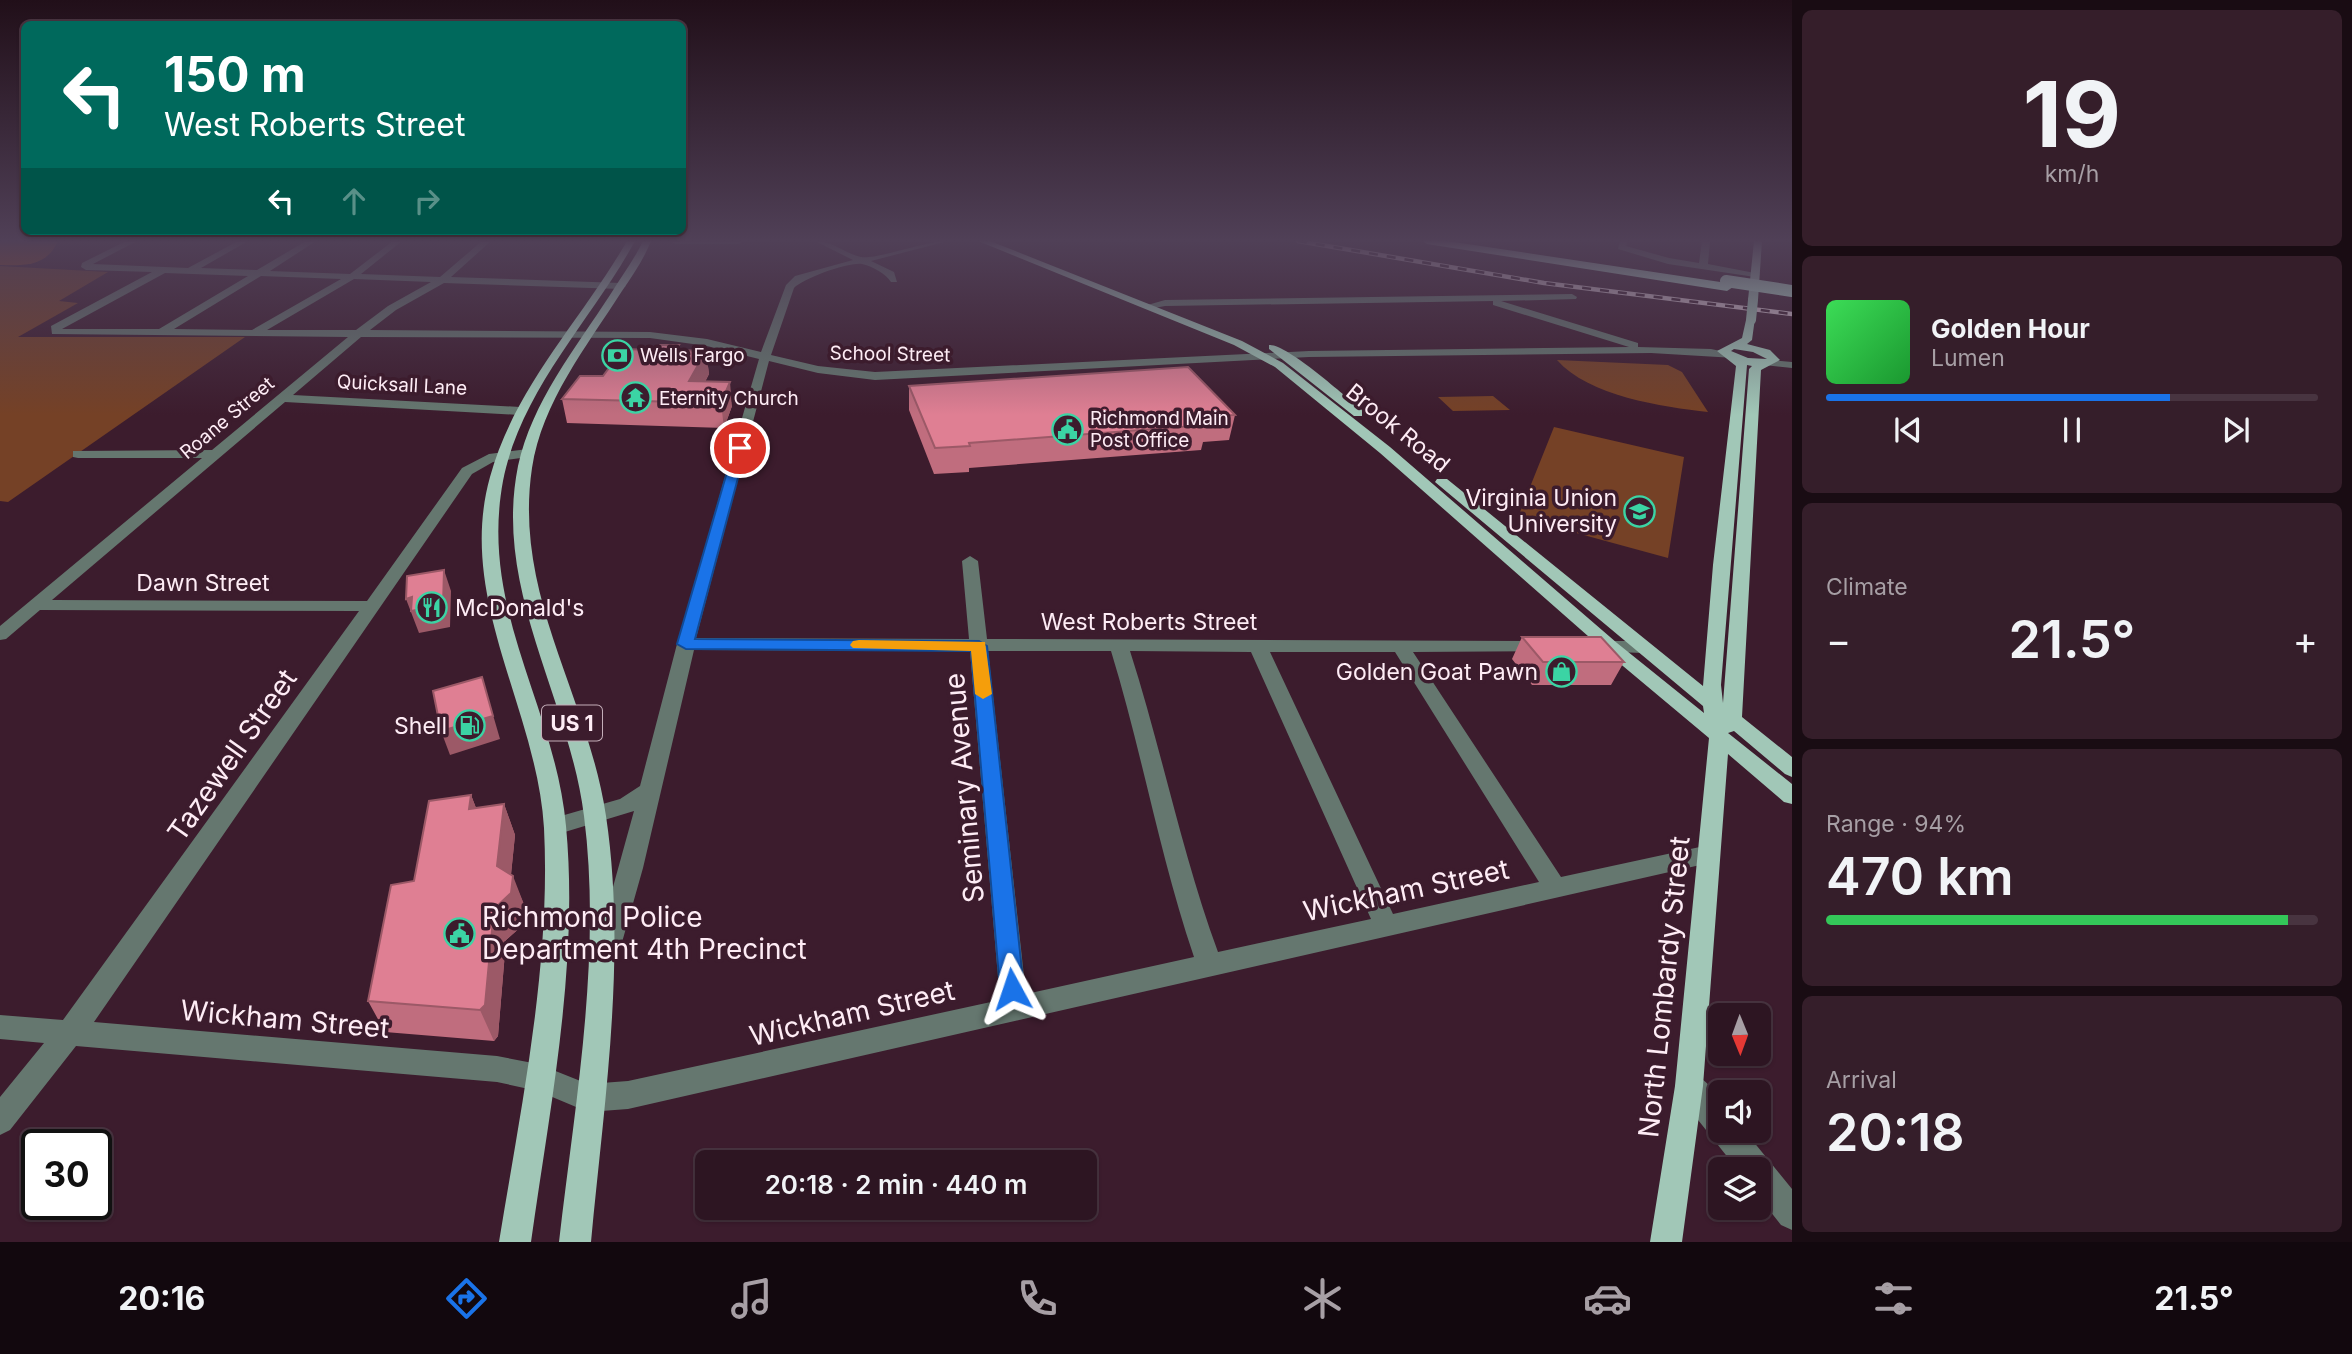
<!DOCTYPE html>
<meta charset="utf-8">
<style>
:root{--surface:#2d1522;--page:#351e2a;--text:#f1f3f6;--muted:#a79fa5;--line:#483440;--accent:#1a73e8}
body{margin:0;font-family:Inter,sans-serif;background:var(--page);color:var(--text);height:100vh;display:flex;flex-direction:column;font-size:26px;white-space:nowrap}
*{box-sizing:border-box;margin:0}
p{font-size:23px;color:var(--muted)}
.icon{flex:none;width:38px;height:38px;fill:none;stroke:currentColor;stroke-width:2;stroke-linecap:round;stroke-linejoin:round}
.map{position:relative;flex:1;overflow:hidden}
.side{display:flex;flex-direction:column;gap:10px;padding:10px;background:#190c13;width:560px}
.side>*{flex:none}
.hud{position:absolute;left:21px;top:21px;width:665px;height:214px;border-radius:10px;box-shadow:0 2px 5px #0004,0 0 0 2px var(--line);background:#00695c;color:#fff;overflow:hidden}
.needle{width:46px;rotate:179deg}
.controls{position:absolute;left:1708px;top:1003px;display:grid;gap:14px}
.controls a{display:grid;place-items:center;width:63px;height:63px;border-radius:10px;background:var(--surface);box-shadow:0 2px 5px #0004,0 0 0 2px var(--line);font-size:35px}
.speed{position:absolute;left:21px;top:1129px;display:flex;gap:14px;font-size:35px;font-weight:700;text-align:center}
.speed>*{display:grid;place-content:center;width:91px;height:91px;border-radius:50%;background:var(--surface);box-shadow:0 2px 5px #0004,0 0 0 2px var(--line);line-height:1}
.speed .limit{border:4px solid #111;border-radius:10px;background:#fff;color:#111}
.pin{position:absolute;display:grid;place-items:center;width:60px;height:60px;color:#fff;margin:-30px;border:4px solid #fff;border-radius:50%;box-shadow:0 2px 7px #0007}
.me{position:absolute;width:77px;margin:-38px;rotate:355deg;stroke-linejoin:round;filter:drop-shadow(0 0 5px #0008)}
.turn{display:flex;align-items:center;gap:24px;height:147px;padding:0 28px;font-size:32px}
.turn .icon{width:91px;height:91px;stroke-width:2.5}
.turn b{display:block;font-size:49px;line-height:60px}
.lanes{display:flex;align-items:center;height:66px;padding:0 28px;background:#0003;justify-content:center;gap:35px;direction:ltr}
.lanes .off{opacity:.35}
.big{font-size:52px;font-weight:600;line-height:1.1}
.side .widget{flex:1;display:flex;flex-direction:column;justify-content:center;gap:10px;min-width:0;padding:0 24px;border-radius:10px;background:var(--page)}
.side .dial{align-items:center;gap:0}
.dial b{font-size:91px;line-height:1}
.song{display:flex;align-items:center;gap:21px}
.cover{width:84px;height:84px;border-radius:10px;background:linear-gradient(135deg,hsl(130 70% 55%),hsl(130 70% 35%))}
.played{height:7px;border-radius:4px;background:linear-gradient(90deg,var(--accent) 70%,var(--line) 70%)}
.keys{display:flex;justify-content:space-around;direction:ltr}
.heat{display:flex;justify-content:space-between;align-items:center;font-size:38px;direction:ltr}
.charge{height:10px;border-radius:5px;background:linear-gradient(90deg,#34c759 94%,var(--line) 0)}
.trip{position:absolute;left:695px;top:1150px;width:402px;height:70px;border-radius:10px;background:var(--surface);box-shadow:0 2px 5px #0004,0 0 0 2px var(--line);font-weight:600;line-height:70px;text-align:center}
.tabs{display:flex;height:112px;justify-content:space-around;align-items:center;background:#12080e;color:var(--muted)}
.tabs .icon{width:49px;height:49px}
.tabs .on{color:var(--accent)}
.tabs b{font-size:32px;color:var(--text)}
main{display:flex;flex:1;min-height:0}
.map>svg:first-child{display:block}
.green{fill:#754126}
.forest{fill:#954719}
.lines{fill:none;stroke-linecap:round;stroke-linejoin:round}
.minor{fill:#65776f;fill-rule:evenodd}
.major{fill:#a1c7b7;fill-rule:evenodd}
.highway{fill:#b8e7d3;fill-rule:evenodd}
.rail-casing{stroke:#e0ccd6;stroke-width:4.5}
.rail{stroke:#3c1c2d;stroke-width:2.5;stroke-dasharray:9;stroke-linecap:butt}
.major-bridge{stroke:#a1c7b7;stroke-width:10}
.highway-bridge{stroke:#b8e7d3;stroke-width:12}
.wall{fill:#c06d7e}
.shaded-wall{fill:#9c5967}
.building{fill:#df7f93;stroke:#9c5967;stroke-width:2}
.route{fill:#1a73e8;stroke:#114b97;stroke-width:2}
.slow{fill:#f59e0b}
.labels{text-anchor:middle;dominant-baseline:central;stroke-width:7;stroke-linejoin:round;paint-order:stroke}
.far-street-label{font-size:19px;fill:#feecf5;stroke:#3c1c2d}
.far-poi-label{font-size:19px;fill:#feecf5;stroke:#3c1c2d;text-anchor:start}
.shield{fill:#3c1c2d;stroke:#c4aeb9;stroke-width:2}
.shield-label{font-size:21px;font-weight:bold;fill:#feecf5}
.street-label{font-size:23px;fill:#feecf5;stroke:#3c1c2d}
.poi-label{font-size:23px;fill:#feecf5;stroke:#3c1c2d;text-anchor:end}
.near-street-label{font-size:28px;fill:#feecf5;stroke:#3c1c2d}
.near-poi-label{font-size:28px;fill:#feecf5;stroke:#3c1c2d;text-anchor:start}
</style>
<main>
<div class="map">
<svg width="1792" height="1242" viewBox="0 0 1792 1242">
<rect width="100%" height="100%" fill="#3c1c2d"/>
<!-- green -->
<path class="green" d="M0 266 108 272 59 301 78 303 18 337H245L8 502 0 501Z
M1557 360 1668 365 1682 372 1708 412C1663 407 1588 396 1557 360Z
M1493 396 1510 410 1453 411 1438 397Z
M1554 427 1684 457 1668 558 1518 517Z"/>
<!-- forest -->
<path class="forest" d="M0 241H58C47 266 25 266 0 265Z"/>
<g class="lines">
<!-- minor -->
<path class="minor" d="M126 241H137L93 264 188 268 238 241H248L201 268 257 270 306 241H316L270 271 350 274 393 241H402L361 274 440 277 482 241H491L451 277 621 283 626 286 621 289 444 283 396 310 370 330 650 332 707 339 761 352 786 285 795 276 853 260 815 241C833 241 844 253 861 257 875 260 926 241 948 241L871 261 894 272 897 282H891C886 274 872 266 862 264 848 262 804 278 794 288L771 355 818 366 875 372 1309 351 1629 347 1493 305V301L1165 306 1149 309 1144 306 1165 300 1572 294 1577 297 1576 299 1501 301 1638 343V347L1711 349 1735 354V358L1651 353 1309 357 875 380 818 373 769 361 696 638 969 639 962 561 970 556 978 561 987 639 1540 641 1549 647 1546 651 1413 652 1561 877 1709 845 1717 848 1720 854 1717 860 1709 863 628 1109 588 1112 538 1091 497 1082 76 1046 10 1130 0 1135V1097L44 1043 0 1039V1015L63 1020 359 611 40 610 6 639 0 640V626L202 458H78L73 457V451L212 450 348 337 52 334 51 326 152 272 86 270 81 267 82 263ZM165 273 248 276 159 329H62ZM261 276 341 279 252 330 174 329ZM354 279 431 282 388 306 356 330H267ZM361 337 650 338 707 346 759 359 677 644 640 786 620 799 547 820 544 826 547 832 555 835 634 811 595 952 599 960 608 963 617 960 643 868 694 650 970 651 1000 1000 628 1081 588 1084 538 1064 497 1056 94 1022 472 474 493 462 528 457 535 453 528 449 489 454 462 468 367 601 52 600 285 402 520 415 526 411 520 407 293 395ZM988 651H1111C1142 752 1160 857 1194 957L1026 994ZM1130 651 1251 652 1371 919 1218 952C1182 854 1162 751 1130 651ZM1270 652H1395L1539 882 1393 914Z
M671 241H743L739 244H675Z
M1620 241H1628L1626 246 1669 258 1699 263 1702 241H1710L1708 264 1760 274 1755 277 1668 264 1618 249Z
M1768 360 1792 362V368L1764 365 1762 363Z
M1599 641H1642L1651 647 1642 653 1593 651 1590 647Z
M1689 1072C1717 1083 1720 1104 1720 1130H1744L1792 1189V1230L1781 1225 1759 1197V1169H1737L1679 1096 1675 1086 1679 1076Z"/>
<!-- major -->
<path class="major" d="M627 241H635C592 320 521 389 503 481 479 611 555 705 566 826 579 964 550 1106 531 1242H499C521 1106 551 967 544 828 537 709 456 599 490 477 515 386 581 321 627 241Z
M643 241H651C644 259 633 275 622 291 587 346 542 402 532 468 513 596 588 695 606 816 627 957 604 1102 591 1242H559C575 1102 602 957 584 816 569 697 493 590 518 466 532 402 575 349 610 295 621 277 634 260 643 241Z
M978 241H990L1242 341 1283 363 1390 447 1617 643 1704 713 1703 706 1435 482 1437 479H1447L1703 686 1713 565 1736 366 1717 351 1742 338 1746 320 1755 318 1752 340 1747 344 1770 350 1780 360 1761 370 1742 717 1792 757V777L1785 774 1734 731 1728 733 1792 784V804L1784 802 1728 754 1703 1086 1682 1242H1650L1675 1086 1709 738 1605 651 1380 453 1275 367 1234 345ZM1734 349 1753 352 1767 359 1748 358 1731 351ZM1747 365 1752 366 1749 369 1723 703 1721 685Z
M1754 241H1762L1758 300 1753 303 1748 300Z
M1269 345C1286 343 1346 397 1362 410V416H1354L1269 349Z"/>
<!-- highway -->
<path class="highway" d="M1422 241H1447L1727 283 1733 287 1727 291 1427 244Z"/>
<defs>
<path id="rail" d="M1298 241 1544 283 1792 314"/>
</defs>
<!-- rail casing -->
<use href="#rail" class="rail-casing"/>
<!-- rail -->
<use href="#rail" class="rail"/>
<!-- major-bridge -->
<path class="major-bridge" d="M1751 320 1753 300"/>
<!-- highway-bridge -->
<path class="highway-bridge" d="M1726 281 1792 291"/>
</g>
<!-- wall -->
<path class="wall" d="M679 345 680 350 706 351 709 374 705 382 732 406 724 428 567 423 562 399 603 376 657 350Z
M909 386 1235 415 1229 440 1203 442 1201 450 969 468V472L934 474 909 410Z
M1522 637 1624 662 1611 685H1532L1512 659Z
M471 795 476 808 504 804 515 835 511 874 525 907 523 925 506 940 498 1036 494 1041 385 1032 368 1001 414 881Z"/>
<!-- shaded-wall -->
<path class="shaded-wall" d="M706 351 709 374 694 402 689 381Z
M730 382 732 406 724 428 721 403Z
M444 570 451 591 450 627 419 633 406 599Z
M482 677 500 739 450 755 441 731Z
M471 795 483 826 469 809Z
M504 804 515 835 509 895 513 876 525 907 523 925 506 940 498 1036 494 1041 480 1010Z"/>
<!-- building -->
<path class="building" d="M660 345H679L676 350 706 351 689 381 730 382 721 403 562 399 580 376H603L623 349 657 350Z
M1188 367 1235 415 1200 417 1207 425 969 443 970 446 935 448 909 386Z
M444 570 443 605 411 611 412 597 406 599 407 576Z
M1522 637H1601L1624 662H1543Z
M482 677 493 716 441 731 433 691Z
M471 795 469 809 504 804 497 866 513 876 511 893 494 909 485 1005 480 1010 368 1001 391 885 414 881 429 801Z"/>
<!-- sky -->
<linearGradient id="sky" x2="0" y2="1"><stop stop-color="#210f19"/><stop offset="0.58" stop-color="#504057"/><stop offset="1" stop-color="#504057" stop-opacity="0"/></linearGradient>
<rect width="1792" height="415" fill="url(#sky)"/>
<!-- route -->
<path class="route" d="M740 444 746 448 695 639 979 641 987 646 1024 989 1020 997 1012 1000 1003 997 1000 989 971 651 686 649 677 644 734 448Z"/>
<!-- slow -->
<path class="slow" d="M859 640 985 642 992 694 983 699 975 694 971 651 853 648 850 645 853 641Z"/>
<!-- icons -->
<defs>
<symbol id="bank-ring" viewBox="-11 -11 22 22"><circle r="9.5" fill="#3c1c2d" stroke="#3bd4a4" stroke-width="1.5"/><path d="M-6-4H6V4H-6ZM0-2.3a2.3 2.3 0 1 0 0 4.6a2.3 2.3 0 1 0 0-4.6Z" fill="#3bd4a4"/></symbol>
<symbol id="temple-ring" viewBox="-11 -11 22 22"><circle r="9.5" fill="#3c1c2d" stroke="#3bd4a4" stroke-width="1.5"/><path d="M0-6L5-2H3V0L6.5 2.5H4V6H1.5V3h-3V6H-4V2.5H-6.5L-3 0V-2H-5Z" fill="#3bd4a4"/></symbol>
<symbol id="civic-ring" viewBox="-11 -11 22 22"><circle r="9.5" fill="#3c1c2d" stroke="#3bd4a4" stroke-width="1.5"/><path d="M-.6-6.5H3V-4.5H.6V-3L4-1V1h2V6H-6V1h2V-1L-.6-3ZM-1.2 2.5V6h2.4V2.5Z" fill="#3bd4a4"/></symbol>
<symbol id="university-ring" viewBox="-11 -11 22 22"><circle r="9.5" fill="#3c1c2d" stroke="#3bd4a4" stroke-width="1.5"/><path d="M0-5L7-2L0 1L-7-2ZM-4 1L0 2.5L4 1V4Q0 6-4 4Z" fill="#3bd4a4"/></symbol>
<symbol id="restaurant-ring" viewBox="-11 -11 22 22"><circle r="9.5" fill="#3c1c2d" stroke="#3bd4a4" stroke-width="1.5"/><path d="M-5-6h1v4h1v-4h1v4h1v-4h1v5L-1.5 .5V6h-2V.5L-5-1ZM5-6V6H3V1.5H1.5Q1.5-4 5-6Z" fill="#3bd4a4"/></symbol>
<symbol id="shop-ring" viewBox="-11 -11 22 22"><circle r="9.5" fill="#3c1c2d" stroke="#3bd4a4" stroke-width="1.5"/><path d="M-5-2.5h2.3a2.7 3.5 0 0 1 5.4 0H5L5.5 6h-11ZM-1.5-2.5h3a1.5 2.3 0 0 0-3 0Z" fill="#3bd4a4"/></symbol>
<symbol id="fuel-ring" viewBox="-11 -11 22 22"><circle r="9.5" fill="#3c1c2d" stroke="#3bd4a4" stroke-width="1.5"/><path d="M-5.5-6h7V0h2V4h1.3V-2.5L3-4.5l.8-.8L6-3V5H2.5V1h-1V6h-7ZM-4.2-4.7v3.2H.2V-4.7Z" fill="#3bd4a4"/></symbol>
</defs>
<g fill-rule="evenodd">
<use href="#bank-ring" x="600" y="338" width="35" height="35"/>
<use href="#temple-ring" x="618" y="380" width="35" height="35"/>
<use href="#civic-ring" x="1050" y="412" width="35" height="35"/>
<use href="#university-ring" x="1622" y="494" width="35" height="35"/>
<use href="#restaurant-ring" x="414" y="590" width="35" height="35"/>
<use href="#shop-ring" x="1544" y="654" width="35" height="35"/>
<use href="#fuel-ring" x="452" y="708" width="35" height="35"/>
<use href="#civic-ring" x="442" y="916" width="35" height="35"/>
</g>
<g class="labels">
<!-- far-street labels -->
<g class="far-street-label">
<text transform="translate(890 354) rotate(1)">School Street</text>
<text transform="translate(402 385) rotate(3)">Quicksall Lane</text>
<text transform="translate(227 418) rotate(-40)">Roane Street</text>
</g>
<!-- far-poi labels -->
<g class="far-poi-label">
<text x="640" y="355">Wells Fargo</text>
<text x="659" y="398">Eternity Church</text>
<text x="1090" y="418">Richmond Main<tspan x="1090" dy="22">Post Office</tspan></text>
</g>
<!-- shield labels -->
<rect class="shield" x="542" y="705.5" width="60" height="35" rx="5"/>
<g class="shield-label">
<text x="572" y="723">US 1</text>
</g>
<!-- street labels -->
<g class="street-label">
<text transform="translate(1398 428) rotate(39)">Brook Road</text>
<text x="203" y="583">Dawn Street</text>
<text x="1149" y="622">West Roberts Street</text>
</g>
<!-- poi labels -->
<g class="poi-label">
<text x="1617" y="498">Virginia Union<tspan x="1617" dy="26">University</tspan></text>
<text x="455" y="608" text-anchor="start">McDonald's</text>
<text x="1538" y="672">Golden Goat Pawn</text>
<text x="447" y="726">Shell</text>
</g>
<!-- near-street labels -->
<g class="near-street-label">
<text transform="translate(232 755) rotate(-55)">Tazewell Street</text>
<text transform="translate(964 788) rotate(-95)">Seminary Avenue</text>
<text transform="translate(1406 890) rotate(-12)">Wickham Street</text>
<text transform="translate(1664 987) rotate(-84)">North Lombardy Street</text>
<text transform="translate(852 1013) rotate(-13)">Wickham Street</text>
<text transform="translate(285 1019) rotate(5)">Wickham Street</text>
</g>
<!-- near-poi labels -->
<g class="near-poi-label">
<text x="482" y="917">Richmond Police<tspan x="482" dy="32">Department 4th Precinct</tspan></text>
</g>
</g>
</svg>
<div class="controls">
<a><svg class="needle" viewBox="-14 -14 28 28"><path d="M0-13l5 13h-10z" fill="#e53935"/><path d="M0 13l5-13h-10z" fill="#a79fa5"/></svg></a>
<a><svg class="icon" aria-label="sound" viewBox="0 0 24 24"><path d="M4 9h4l5-4v14l-5-4H4zM17 9q2 3 0 6"/></svg></a>
<a><svg class="icon" aria-label="layers" viewBox="0 0 24 24"><path d="M12 4l9 5-9 5-9-5zM3 14l9 5 9-5"/></svg></a>
</div>
<div class="speed"><div class="limit">30</div></div>
<div class="pin" style="left:740px;top:448px;background:#d93025"><svg class="icon" aria-label="arrive" viewBox="0 0 24 24"><path d="M6 21V4h12l-3 4 3 4H6"/></svg></div>
<svg class="me" style="left:1012px;top:989px" viewBox="-20 -20 40 40"><path d="M0-17L14 15 0 8-14 15z" fill="#1a73e8" stroke="#fff" stroke-width="4"/></svg>
<div class="trip">20:18 · 2 min · 440 m</div>
<div class="hud">
<div class="turn"><svg class="icon" aria-label="left" viewBox="0 0 24 24"><path d="M17 20v-9H6M10 6l-5 5 5 5"/></svg><div><b>150 m</b>West Roberts Street</div></div>
<div class="lanes"><svg class="icon" aria-label="left" viewBox="0 0 24 24"><path d="M17 20v-9H6M10 6l-5 5 5 5"/></svg><svg class="icon off" aria-label="ahead" viewBox="0 0 24 24"><path d="M12 20V5M6 11l6-6 6 6"/></svg><svg class="icon off" aria-label="right" viewBox="0 0 24 24"><path d="M7 20v-9h11M14 6l5 5-5 5"/></svg></div>
</div>
</div>
<section class="side">
<div class="widget dial"><b>19</b><p>km/h</p></div>
<div class="widget">
<div class="song"><i class="cover"></i><div><b>Golden Hour</b><p>Lumen</p></div></div>
<div class="played"></div>
<div class="keys"><svg class="icon" aria-label="previous" viewBox="0 0 24 24"><path d="M18 5L8 12l10 7zM5 5v14"/></svg><svg class="icon" aria-label="pause" viewBox="0 0 24 24"><path d="M8 5v14M16 5v14"/></svg><svg class="icon" aria-label="next" viewBox="0 0 24 24"><path d="M6 5l10 7-10 7zM19 5v14"/></svg></div>
</div>
<div class="widget"><p>Climate</p>
<div class="heat"><a>−</a><b class="big">21.5°</b><a>+</a></div>
</div>
<div class="widget"><p>Range · 94%</p><b class="big">470 km</b><div class="charge"></div></div>
<div class="widget"><p>Arrival</p><b class="big">20:18</b></div>
</section>
</main>
<nav class="tabs">
<b>20:16</b>
<svg class="icon on" aria-label="directions" viewBox="0 0 24 24"><path d="M12 3l9 9-9 9-9-9zM9 14v-3h6M13 9l2 2-2 2"/></svg>
<svg class="icon" aria-label="music" viewBox="0 0 24 24"><path d="M9 18V5l10-2v13"/><circle cx="6" cy="18" r="3"/><circle cx="16" cy="16" r="3"/></svg>
<svg class="icon" aria-label="phone" viewBox="0 0 24 24"><path d="M5 4h4l2 5-3 2q2 4 5 5l2-3 5 2v4C11 20 4 13 5 4z"/></svg>
<svg class="icon" aria-label="climate" viewBox="0 0 24 24"><path d="M12 3v18M4 7l16 10M4 17L20 7"/></svg>
<svg class="icon" aria-label="car" viewBox="0 0 24 24"><path d="M5 17H2v-5l4-1 3-4h7l3 4 3 1v5h-3M9 17h6M6 11h13"/><circle cx="7" cy="17" r="2"/><circle cx="17" cy="17" r="2"/></svg>
<svg class="icon" aria-label="filters" viewBox="0 0 24 24"><path d="M4 7h16M4 17h16"/><circle cx="9" cy="7" r="2"/><circle cx="15" cy="17" r="2"/></svg>
<b>21.5°</b>
</nav>
